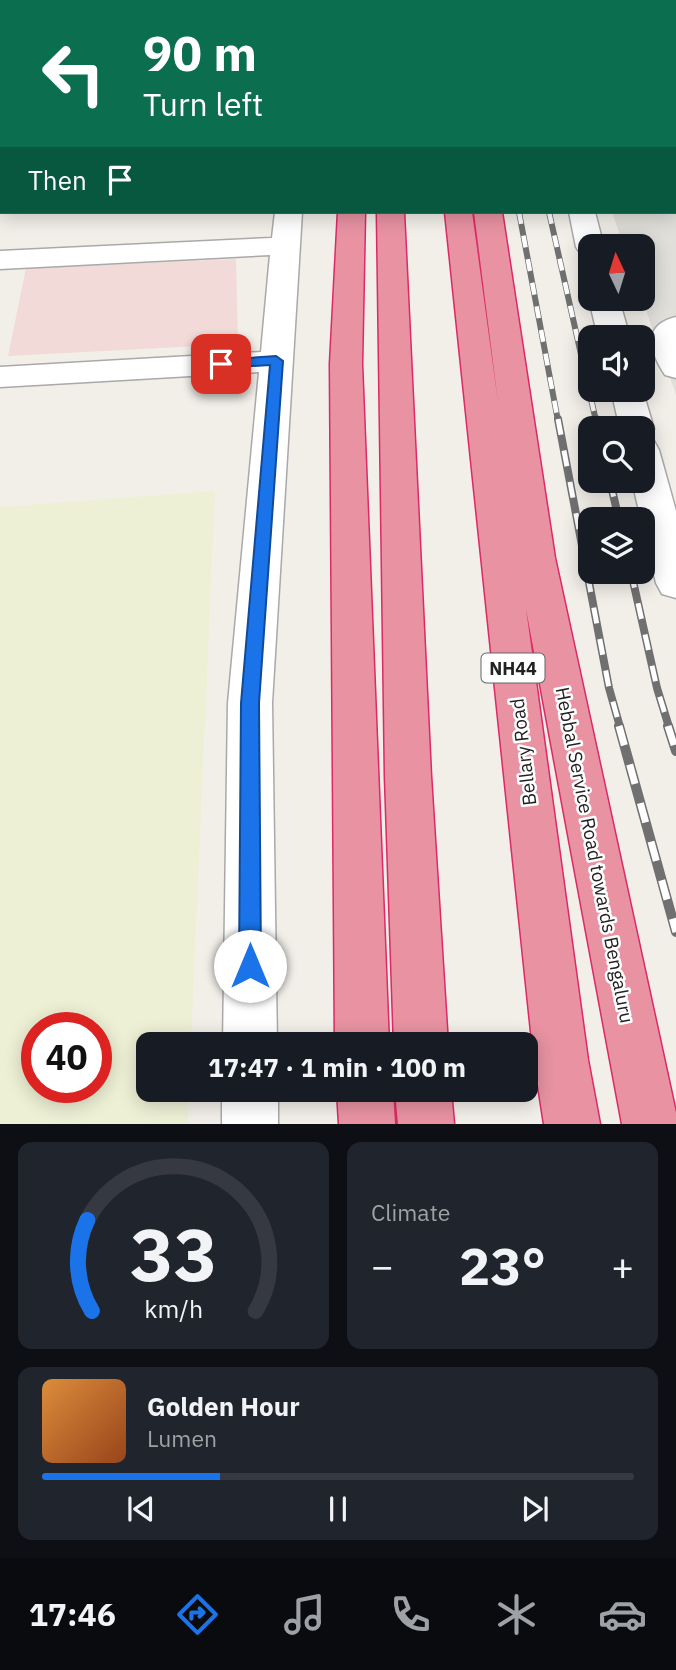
<!DOCTYPE html>
<meta charset="utf-8">
<style>
:root{--surface:#171b24;--page:#20242c;--text:#f1f3f6;--muted:#9ea1a6;--line:#363941;--accent:#1a73e8}
body{margin:0;font-family:"IBM Plex Sans",sans-serif;background:var(--page);color:var(--text);height:100vh;display:flex;flex-direction:column;font-size:26px;white-space:nowrap}
*{box-sizing:border-box;margin:0}
p{font-size:23px;color:var(--muted)}
.icon{flex:none;width:38px;height:38px;fill:none;stroke:currentColor;stroke-width:2;stroke-linecap:round;stroke-linejoin:round}
.map{position:relative;height:1124px;overflow:hidden}
.details{display:flex;flex-direction:column;gap:18px;padding:18px;background:#0d0f14;flex:1}
.details>*{flex:none}
.hud{position:absolute;left:0px;top:0px;width:677px;height:214px;box-shadow:0 4px 18px #0003;background:#0b6e4f;color:#fff;overflow:hidden}
.needle{width:46px;rotate:356deg}
.controls{position:absolute;left:578px;top:234px;display:grid;gap:14px}
.controls a{display:grid;place-items:center;width:77px;height:77px;border-radius:14px;background:var(--surface);box-shadow:0 4px 18px #0003;font-size:35px}
.speed{position:absolute;left:21px;top:1012px;display:flex;gap:14px;font-size:35px;font-weight:700;text-align:center}
.speed>*{display:grid;place-content:center;width:91px;height:91px;border-radius:50%;background:var(--surface);box-shadow:0 4px 18px #0003;line-height:1}
.speed .limit{border:10px solid #d22;background:#fff;color:#111}
.pin{position:absolute;display:grid;place-items:center;width:60px;height:60px;color:#fff;margin:-30px;border-radius:14px;box-shadow:0 4px 10px #0006}
.me{position:absolute;width:77px;margin:-38px;rotate:0deg;stroke-linejoin:round;filter:drop-shadow(0 0 5px #0008)}
.turn{display:flex;align-items:center;gap:24px;height:147px;padding:0 28px;font-size:32px}
.turn .icon{width:91px;height:91px;stroke-width:2.5}
.turn b{display:block;font-size:49px;line-height:60px}
.then{display:flex;align-items:center;height:66px;padding:0 28px;background:#0003;gap:14px;font-size:26px}
.big{font-size:52px;font-weight:800;line-height:1.1}
.details .tile{flex:1;display:flex;flex-direction:column;justify-content:center;gap:10px;min-width:0;padding:0 24px;border-radius:14px;background:var(--page)}
.details .dial{align-items:center;gap:0}
.dial svg{height:182px;overflow:visible;fill:none;stroke:var(--line);stroke-width:7;stroke-linecap:round;text-anchor:middle}
.dial text{fill:var(--text);stroke:none}
.song{display:flex;align-items:center;gap:21px}
.cover{width:84px;height:84px;border-radius:10px;background:linear-gradient(135deg,hsl(30 70% 55%),hsl(20 70% 35%))}
.played{height:7px;border-radius:4px;background:linear-gradient(90deg,var(--accent) 30%,var(--line) 30%)}
.keys{display:flex;justify-content:space-around;direction:ltr}
.heat{display:flex;justify-content:space-between;align-items:center;font-size:38px;direction:ltr}
.details .tiles{flex:1;display:grid;gap:18px;grid-template-columns:1fr 1fr}
.tile:last-child{grid-column:span 2}
.trip{position:absolute;left:136px;top:1032px;width:402px;height:70px;border-radius:14px;background:var(--surface);box-shadow:0 4px 18px #0003;font-weight:800;line-height:70px;text-align:center}
.tabs{display:flex;height:112px;justify-content:space-around;align-items:center;background:#090b0e;color:var(--muted)}
.tabs .icon{width:49px;height:49px}
.tabs .active{color:var(--accent)}
.tabs b{font-size:32px;color:var(--text)}
.map>svg:first-child{display:block}
.commercial{fill:#f2dad9}
.airport{fill:#e1dfda}
.farmland{fill:#eef0d5;fill-rule:evenodd}
.lines{fill:none;stroke-linecap:round;stroke-linejoin:round}
.minor-casing{stroke:#a9a9a9;stroke-width:3}
.highway-casing{stroke:#dc2a67;stroke-width:3}
.minor{fill:#fff;fill-rule:evenodd}
.highway{fill:#e892a2;fill-rule:evenodd}
.rail-far2-casing{stroke:#707070;stroke-width:6}
.rail-far1-casing{stroke:#707070;stroke-width:8}
.rail-casing{stroke:#707070;stroke-width:10}
.rail-far2{stroke:#fff;stroke-width:4.5;stroke-dasharray:12;stroke-linecap:butt}
.rail-far1{stroke:#fff;stroke-width:5;stroke-dasharray:16;stroke-linecap:butt}
.rail{stroke:#fff;stroke-width:7;stroke-dasharray:20;stroke-linecap:butt}
.route{fill:#1a73e8;stroke:#114b97;stroke-width:2}
.labels{text-anchor:middle;dominant-baseline:central;stroke-width:5;stroke-linejoin:round;paint-order:stroke}
.shield{fill:#fff;stroke:#646464;stroke-width:2}
.shield-label{font-size:18px;font-weight:bold;fill:#222}
.street-label{font-size:19px;fill:#222;stroke:#fff}
</style>
<div class="map">
<svg width="676" height="1124" viewBox="0 0 676 1124">
<rect width="100%" height="100%" fill="#f2efe9"/>
<!-- commercial -->
<path class="commercial" d="M236 259 238 344 8 356 26 268Z"/>
<!-- airport -->
<path class="airport" d="M541 0H676V395L642 299V247H624L612 212H676V2Z"/>
<!-- farmland -->
<path class="farmland" d="M215 491 191 1045H149V1090H189L188 1124H0V507ZM37 1027H96V1087H37Z"/>
<g class="lines">
<defs>
<path id="minor" d="M140 0H192L193 2H141Z
M296 0H316V2H296Z
M512 0H532L533 2H513Z
M0 54H2V68H0Z
M0 145H2V161H0Z
M275 212H302L272 703 277 1045H223L228 703 259 372 0 387V367L261 352 270 255 0 269V251L272 238Z
M569 212H595L604 247H590V255L580 253 576 247Z
M589 299H619L630 338H598Z
M676 317V378L665 375C649 351 642 325 676 317Z
M642 388 654 429 649 437 644 439 654 441 659 450 676 511V598L662 594 656 583 632 481H642V429H620L611 390H642Z
M222 1090H278V1124H222Z"/>
<path id="highway" d="M347 0H367V2H347Z
M448 0H468V2H448Z
M338 212H365L362 364 389 1045H335L330 364Z
M377 212H404L431 776 448 1045H394L385 776Z
M445 212H472L498 402 474 212H502L555 558 676 1113V1124H622L526 609 588 1060 600 1124H544L534 1060Z
M337 1090H393L395 1124H339Z
M395 1090H451L454 1124H398Z"/>
</defs>
<!-- minor casing -->
<use href="#minor" class="minor-casing"/>
<!-- highway casing -->
<use href="#highway" class="highway-casing"/>
<!-- minor -->
<use href="#minor" class="minor"/>
<!-- highway -->
<use href="#highway" class="highway"/>
<defs>
<path id="rail-far2" d="M519 212 558 421
M549 212 596 421"/>
<path id="rail-far1" d="M558 419 609 688 620 727
M596 419 598 429
M610 481 619 520
M631 572 657 688 669 727"/>
<path id="rail" d="M619 726 676 932
M668 726 676 751"/>
</defs>
<!-- rail-far2 casing -->
<use href="#rail-far2" class="rail-far2-casing"/>
<!-- rail-far1 casing -->
<use href="#rail-far1" class="rail-far1-casing"/>
<!-- rail casing -->
<use href="#rail" class="rail-casing"/>
<!-- rail-far2 -->
<use href="#rail-far2" class="rail-far2"/>
<!-- rail-far1 -->
<use href="#rail-far1" class="rail-far1"/>
<!-- rail -->
<use href="#rail" class="rail"/>
</g>
<!-- route -->
<path class="route" d="M276 356 283 361 259 703 261 966 257 974 250 977 242 974 239 966 241 703 270 365 221 368 215 364 221 360Z"/>
<g class="labels">
<!-- shield labels -->
<rect class="shield" x="481.5" y="653.5" width="63" height="29" rx="5"/>
<g class="shield-label">
<text x="513" y="668">NH44</text>
</g>
<!-- street labels -->
<g class="street-label">
<text transform="translate(523 752) rotate(-97)">Bellary Road</text>
<text transform="translate(595 855) rotate(79)">Hebbal Service Road towards Bengaluru</text>
</g>
</g>
</svg>
<div class="controls">
<a><svg class="needle" viewBox="-14 -14 28 28"><path d="M0-13l5 13h-10z" fill="#e53935"/><path d="M0 13l5-13h-10z" fill="#9ea1a6"/></svg></a>
<a><svg class="icon" aria-label="sound" viewBox="0 0 24 24"><path d="M4 9h4l5-4v14l-5-4H4zM17 9q2 3 0 6"/></svg></a>
<a><svg class="icon" aria-label="search" viewBox="0 0 24 24"><circle cx="10" cy="10" r="6"/><path d="M15 15l6 6"/></svg></a>
<a><svg class="icon" aria-label="layers" viewBox="0 0 24 24"><path d="M12 4l9 5-9 5-9-5zM3 14l9 5 9-5"/></svg></a>
</div>
<div class="speed"><div class="limit">40</div></div>
<div class="pin" style="left:221px;top:364px;background:#d93025"><svg class="icon" aria-label="arrive" viewBox="0 0 24 24"><path d="M6 21V4h12l-3 4 3 4H6"/></svg></div>
<svg class="me" style="left:250px;top:966px" viewBox="-20 -20 40 40"><circle r="19" fill="#fff"/><path d="M0-13L10 11 0 6-10 11z" fill="#1a73e8"/></svg>
<div class="trip">17:47 · 1 min · 100 m</div>
<div class="hud">
<div class="turn"><svg class="icon" aria-label="left" viewBox="0 0 24 24"><path d="M17 20v-9H6M10 6l-5 5 5 5"/></svg><div><b>90 m</b>Turn left</div></div>
<div class="then">Then<svg class="icon" aria-label="arrive" viewBox="0 0 24 24"><path d="M6 21V4h12l-3 4 3 4H6"/></svg></div>
</div>
</div>
<section class="details">
<div class="tiles">
<div class="tile dial"><svg viewBox="0 0 100 80">
<path d="M14 69A42 42 0 1 1 86 69"/>
<path d="M14 69A42 42 0 0 1 12 29" stroke="#1a73e8"/>
<text x="50" y="56" font-size="32" font-weight="700">33</text>
<text x="50" y="72" font-size="11">km/h</text>
</svg></div>
<div class="tile"><p>Climate</p>
<div class="heat"><a>−</a><b class="big">23°</b><a>+</a></div>
</div>
<div class="tile">
<div class="song"><i class="cover"></i><div><b>Golden Hour</b><p>Lumen</p></div></div>
<div class="played"></div>
<div class="keys"><svg class="icon" aria-label="previous" viewBox="0 0 24 24"><path d="M18 5L8 12l10 7zM5 5v14"/></svg><svg class="icon" aria-label="pause" viewBox="0 0 24 24"><path d="M8 5v14M16 5v14"/></svg><svg class="icon" aria-label="next" viewBox="0 0 24 24"><path d="M6 5l10 7-10 7zM19 5v14"/></svg></div>
</div>
</div>
</section>
<nav class="tabs">
<b>17:46</b>
<svg class="icon active" aria-label="directions" viewBox="0 0 24 24"><path d="M12 3l9 9-9 9-9-9zM9 14v-3h6M13 9l2 2-2 2"/></svg>
<svg class="icon" aria-label="music" viewBox="0 0 24 24"><path d="M9 18V5l10-2v13"/><circle cx="6" cy="18" r="3"/><circle cx="16" cy="16" r="3"/></svg>
<svg class="icon" aria-label="phone" viewBox="0 0 24 24"><path d="M5 4h4l2 5-3 2q2 4 5 5l2-3 5 2v4C11 20 4 13 5 4z"/></svg>
<svg class="icon" aria-label="climate" viewBox="0 0 24 24"><path d="M12 3v18M4 7l16 10M4 17L20 7"/></svg>
<svg class="icon" aria-label="car" viewBox="0 0 24 24"><path d="M5 17H2v-5l4-1 3-4h7l3 4 3 1v5h-3M9 17h6M6 11h13"/><circle cx="7" cy="17" r="2"/><circle cx="17" cy="17" r="2"/></svg>
</nav>
